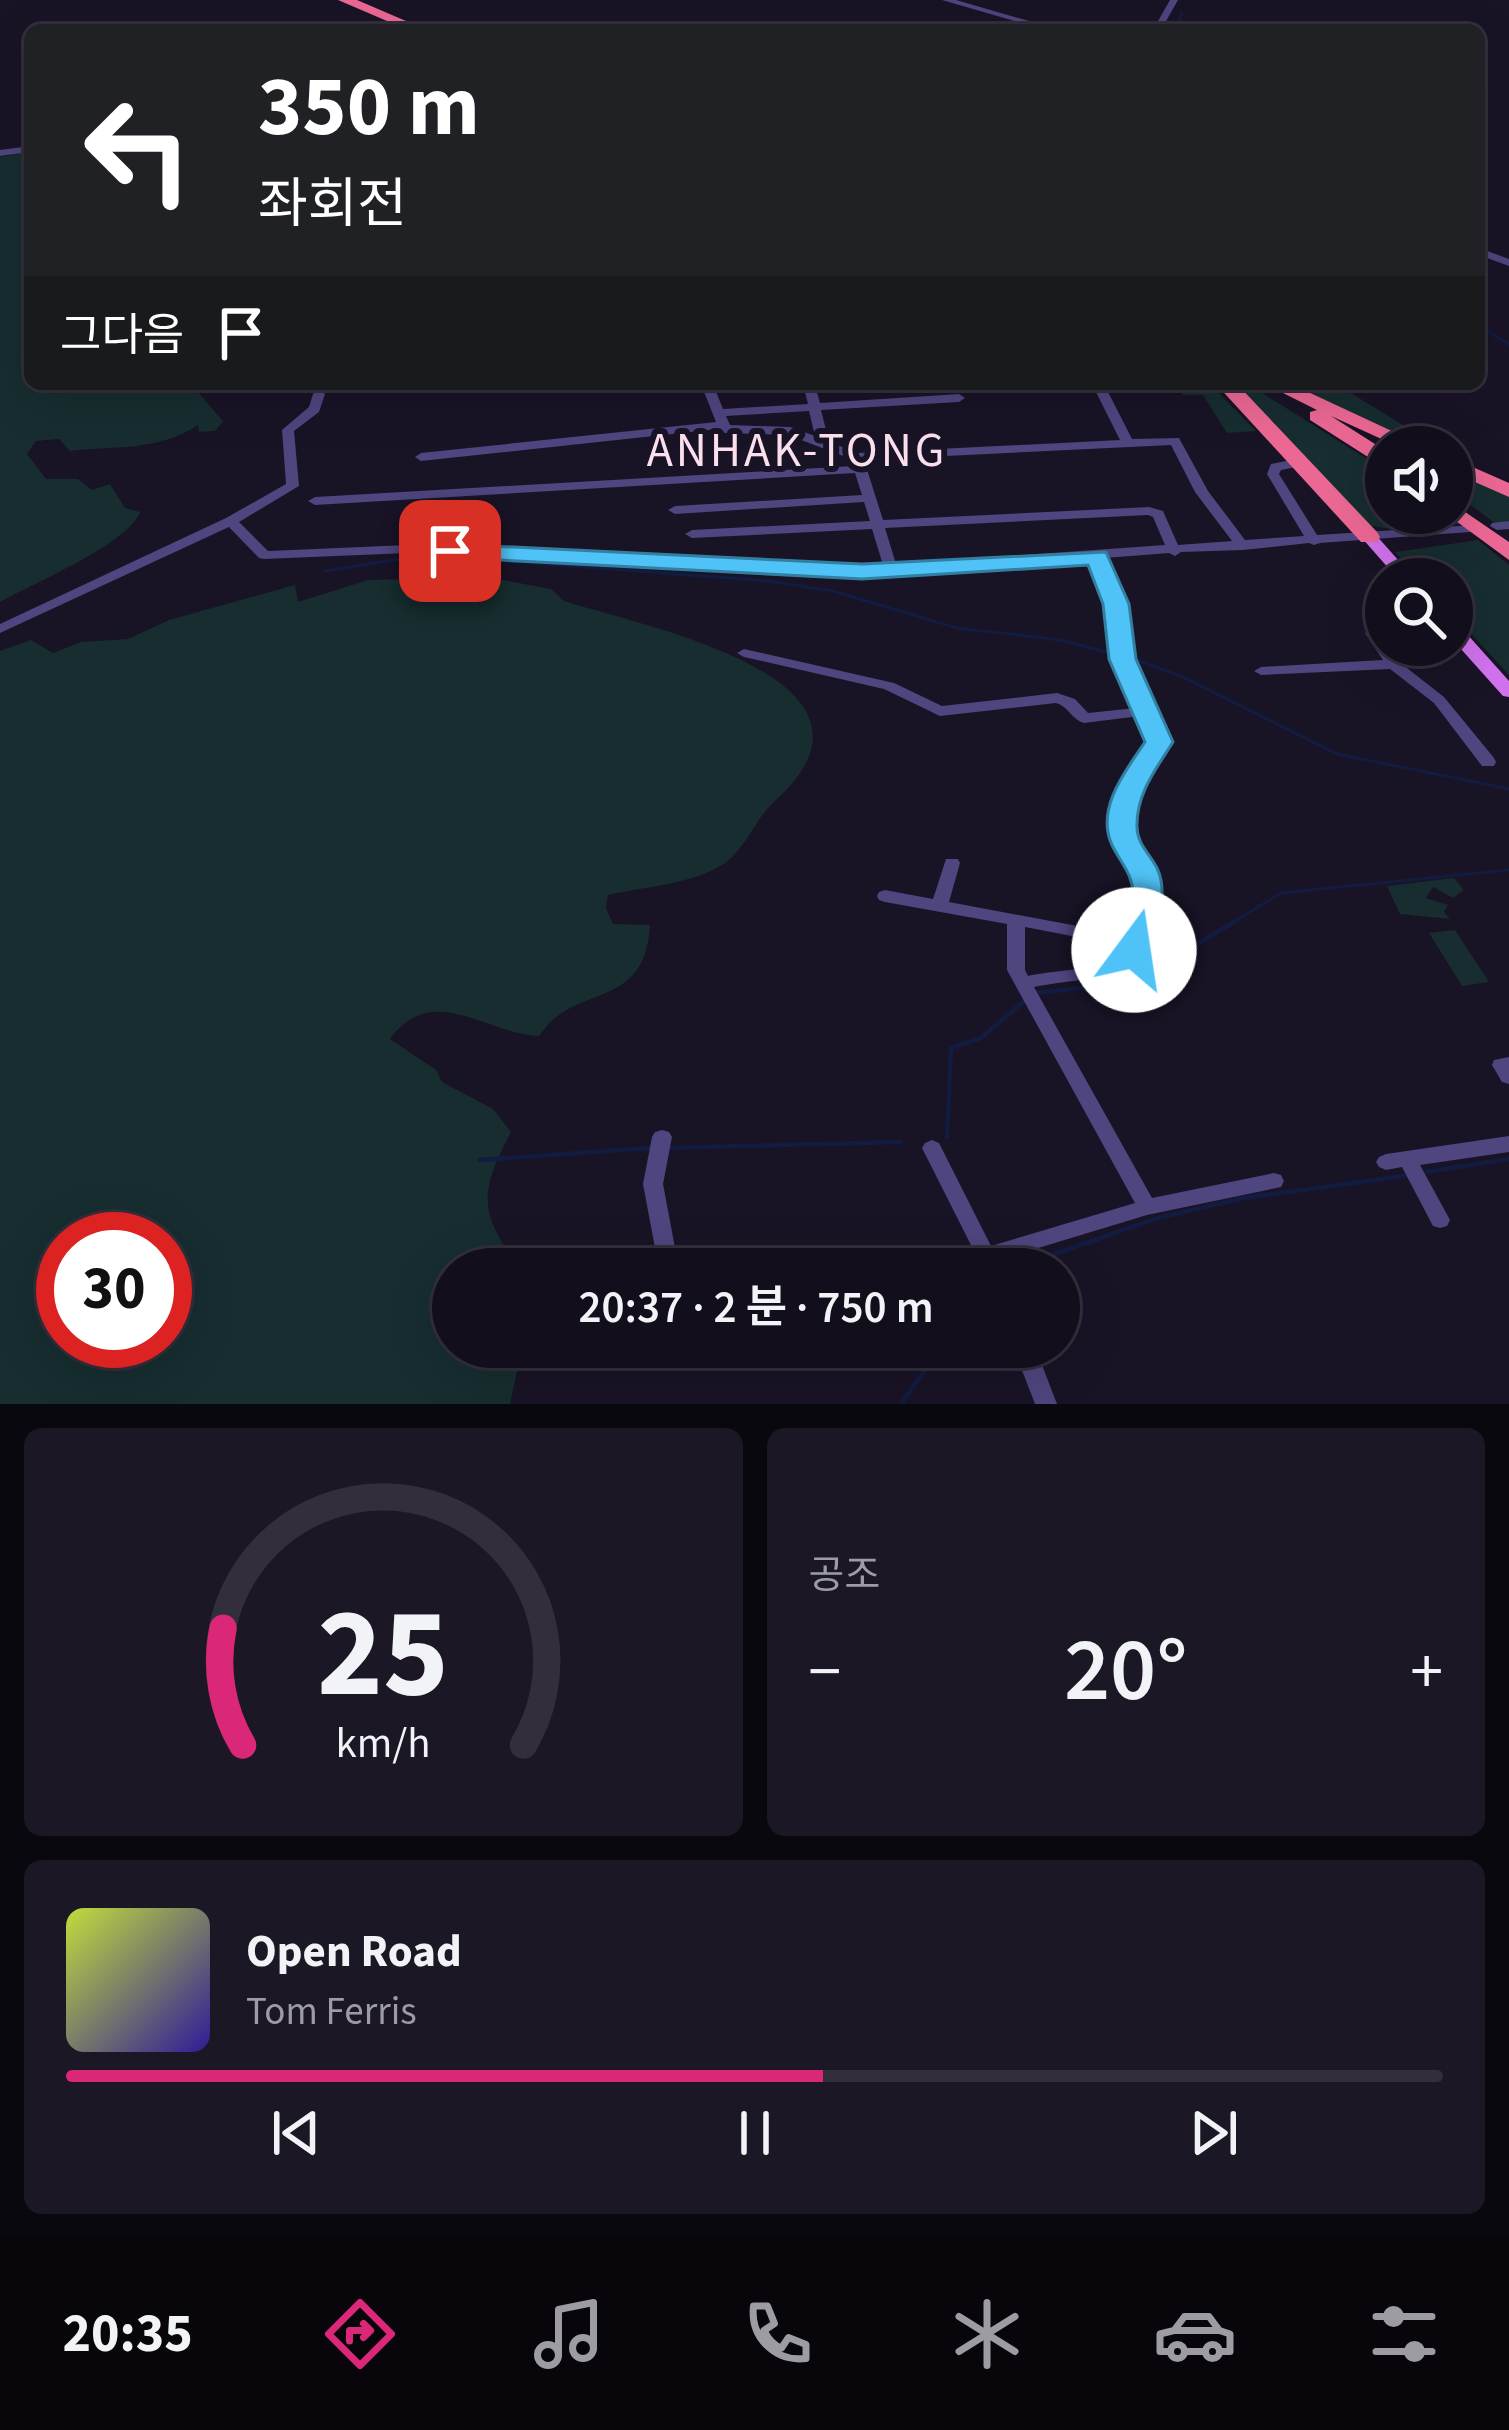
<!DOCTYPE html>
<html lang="ko">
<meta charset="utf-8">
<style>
:root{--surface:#130e1c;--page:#1c1725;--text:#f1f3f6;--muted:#9d9ca3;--line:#322e3b;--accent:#db2777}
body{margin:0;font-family:"Source Sans 3","Noto Sans KR",sans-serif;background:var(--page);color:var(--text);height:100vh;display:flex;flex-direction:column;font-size:45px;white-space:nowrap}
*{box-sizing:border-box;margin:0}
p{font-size:39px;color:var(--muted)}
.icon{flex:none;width:66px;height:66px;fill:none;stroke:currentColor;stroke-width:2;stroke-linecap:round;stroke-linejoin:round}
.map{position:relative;height:1404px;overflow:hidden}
.drawer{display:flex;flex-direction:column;gap:24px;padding:24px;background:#0a080f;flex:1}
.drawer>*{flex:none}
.hud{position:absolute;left:24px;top:24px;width:1461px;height:366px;border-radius:18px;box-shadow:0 12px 48px #0002,0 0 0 3px var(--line);background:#202124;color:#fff;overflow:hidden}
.fabs{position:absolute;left:1365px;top:426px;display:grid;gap:24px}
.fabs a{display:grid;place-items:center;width:108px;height:108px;border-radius:50%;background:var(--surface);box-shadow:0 12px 48px #0002,0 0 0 3px var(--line);font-size:60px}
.speed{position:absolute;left:36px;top:1212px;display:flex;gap:24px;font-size:60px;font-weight:700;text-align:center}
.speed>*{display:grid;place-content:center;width:156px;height:156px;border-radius:50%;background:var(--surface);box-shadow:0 12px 48px #0002,0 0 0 3px var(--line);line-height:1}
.speed .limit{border:18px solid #d22;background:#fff;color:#111}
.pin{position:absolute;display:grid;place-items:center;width:102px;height:102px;color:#fff;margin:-51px;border-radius:24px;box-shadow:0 6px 18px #0006}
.me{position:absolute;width:132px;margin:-66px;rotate:14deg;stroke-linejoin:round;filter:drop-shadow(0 0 9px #0008)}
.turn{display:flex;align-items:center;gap:42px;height:252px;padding:0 36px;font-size:54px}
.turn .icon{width:156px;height:156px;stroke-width:2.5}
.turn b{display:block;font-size:84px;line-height:102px}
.then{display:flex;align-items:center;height:114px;padding:0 36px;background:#0003;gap:24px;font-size:45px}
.big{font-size:90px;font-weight:600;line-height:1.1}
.drawer .widget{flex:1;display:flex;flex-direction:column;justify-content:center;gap:18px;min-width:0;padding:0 42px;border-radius:18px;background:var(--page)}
.drawer .dial{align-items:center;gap:0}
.dial svg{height:312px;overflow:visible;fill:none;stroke:var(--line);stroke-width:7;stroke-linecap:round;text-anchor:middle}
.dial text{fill:var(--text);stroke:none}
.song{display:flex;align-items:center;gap:36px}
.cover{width:144px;height:144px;border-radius:18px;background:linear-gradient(135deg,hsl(70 70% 55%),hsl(250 70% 35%))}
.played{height:12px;border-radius:6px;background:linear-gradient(90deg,var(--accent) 55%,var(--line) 55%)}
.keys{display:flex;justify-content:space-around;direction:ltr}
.heat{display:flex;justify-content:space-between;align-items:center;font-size:66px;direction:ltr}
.drawer .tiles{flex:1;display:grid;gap:24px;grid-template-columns:1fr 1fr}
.widget:last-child{grid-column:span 2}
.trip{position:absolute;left:432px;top:1248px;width:648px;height:120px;border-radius:60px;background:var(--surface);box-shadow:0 12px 48px #0002,0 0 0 3px var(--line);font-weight:600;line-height:120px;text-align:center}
.tabs{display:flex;height:192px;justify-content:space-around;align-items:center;background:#08060b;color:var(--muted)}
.tabs .icon{width:84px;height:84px}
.tabs .selected{color:var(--accent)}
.tabs b{font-size:54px;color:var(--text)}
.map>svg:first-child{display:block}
.green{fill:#172d2f;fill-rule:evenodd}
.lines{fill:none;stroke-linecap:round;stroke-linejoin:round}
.stream-far1{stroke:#121c41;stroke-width:3}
.stream{stroke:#121c41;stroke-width:4.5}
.minor{fill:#4f457f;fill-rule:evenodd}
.major{fill:#d072ec;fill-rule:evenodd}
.highway{fill:#eb6894;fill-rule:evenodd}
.route{fill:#4fc3f7;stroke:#337fa1;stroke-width:3}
.labels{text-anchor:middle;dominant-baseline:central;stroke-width:12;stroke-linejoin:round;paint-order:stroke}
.quarter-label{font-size:48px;letter-spacing:3px;fill:#fbdfed;stroke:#191326}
</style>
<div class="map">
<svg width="1509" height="1404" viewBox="0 0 1509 1404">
<rect width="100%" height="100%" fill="#191326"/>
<!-- green -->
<path class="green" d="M30 152V384H191L223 421 215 431 199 432 198 425C157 452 117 445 70 451L59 439 36 441 27 454 46 479H78L92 490 110 484 125 508 140 512C128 544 34 583 0 602V157Z
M1176 384H1210L1256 431 1227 433 1203 395H1183Z
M1234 384H1248L1386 471V513H1444L1459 524 1398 530 1371 526Z
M1285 384H1336L1439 447H1421Z
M1452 467 1509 496V521L1496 524 1452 491Z
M1478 540 1509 565V675L1452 613V579H1420L1395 552Z
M487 577 551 589 564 601C642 626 911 678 775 801 757 817 748 843 730 859 701 884 646 886 608 895L606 908 613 924 650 925C645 1013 575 981 539 1036 488 1035 432 980 390 1039L436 1070 442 1082 493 1109 511 1132C479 1193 478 1212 520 1269H453V1347H522L510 1404H0V651L31 640 53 653 81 642 128 639 169 620 295 585 298 602 368 580ZM63 1239H165V1341H63Z
M1454 878 1464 890 1453 898 1433 887 1426 898 1448 905 1444 912 1450 919 1400 914 1387 886Z
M1455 930 1489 982 1462 986 1429 933Z"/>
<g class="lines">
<!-- stream-far1 -->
<path class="stream-far1" d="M1176 30 1182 13
M1479 326 1509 344
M326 571 424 555 769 581 833 591 957 628 1060 640 1114 654
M1129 657 1183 677 1337 754 1509 789
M1232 923 1281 893 1509 870"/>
<!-- stream -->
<path class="stream" d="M1036 993 1135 982 1237 920
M947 1137 951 1048 981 1038 1023 1002
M667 1148 901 1142
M480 1160 651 1148
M1426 1172 1509 1159
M1011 1269 1158 1218 1244 1198 1411 1175
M901 1404 941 1347"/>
<!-- minor -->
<path class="minor" d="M942 0H956L1060 30H1046Z
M1170 0H1178L1161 30H1153Z
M30 146V152L0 156V150Z
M1479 248 1509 259V266L1479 255Z
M701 384H713L723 409 808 404 803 384H851L845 388 816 389 820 403 959 394 965 398 959 402 821 410 829 442 858 453 1120 440 1092 384H1104L1132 439 1179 438 1208 491 1245 540 1304 536 1267 474 1271 464 1302 458 1307 459V465L1281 470 1279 474 1317 535 1475 525 1477 528 1475 531 1470 532 1320 543 1314 545 1309 543 1243 550 1181 552 1175 556 1169 553 1105 558 1123 604 1130 660 1167 743C1156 769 1133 790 1131 819 1129 843 1149 857 1155 880 1158 895 1156 911 1150 926 1130 986 1086 976 1034 987L1152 1198 1274 1173 1281 1175 1284 1181 1281 1187 1147 1215 999 1260 1003 1269H983L981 1265 969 1269H931L934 1263 974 1251 922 1148 925 1143 932 1140 939 1143 991 1246 1135 1203 1007 970V924L885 902 879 900 877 896 879 892 885 890 933 899 946 859H958L960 863 949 902 1099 930 1102 934 1099 938 1093 940 1025 927V970L1028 976C1073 966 1118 977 1135 922 1139 907 1141 892 1137 876 1132 859 1115 846 1114 826 1112 794 1140 771 1151 743L1140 716 1084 723C1072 720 1068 706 1056 703L940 716 884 689 744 657 737 653 744 649 894 683 942 706 1057 693 1075 699 1088 713 1136 708 1116 660 1109 604 1092 559 862 575 408 553 264 559 259 558 229 527 0 633V624L226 518 286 484 282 430 309 407 313 394 319 390 325 394 319 412 294 431 299 486 239 522 268 551 408 545 862 567 883 565 872 529 692 538 685 534 692 530 870 521 864 502 675 514 668 510 675 506 862 495 855 473 315 505 308 501 315 497 853 466 851 459 788 435 725 433 719 429 421 461 415 457 421 453 716 422ZM809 411 815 436 790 427 730 425 726 416ZM1171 445 1195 492 1232 541 1178 545 1163 511 1149 507 883 520 864 460ZM1148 515 1153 517 1165 545 896 564 885 528Z
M1509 521V529L1497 530 1490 526 1492 523Z
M1372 629 1377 630 1398 661 1444 697 1494 758 1496 762 1494 766H1482L1434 703 1390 669 1261 675 1254 671 1261 667 1383 660 1365 633Z
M1509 1057V1084L1502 1082 1492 1065 1494 1060Z
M662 1130 669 1132 672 1137 663 1184 679 1269H659L643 1184 652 1137 655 1132Z
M1509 1136V1152L1420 1165 1450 1220 1447 1226 1440 1228 1433 1226 1402 1167 1386 1170 1379 1167 1376 1162 1379 1157 1386 1154Z
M1013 1347H1035L1057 1404H1035Z"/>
<!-- major -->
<path class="major" d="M1369 532 1375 534 1415 579H1398L1361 537Z
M1452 623 1458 624 1509 681V697L1503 696 1452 639Z"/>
<!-- highway -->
<path class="highway" d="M338 0H357L427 30H408Z
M1216 384H1237L1377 532 1380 537 1377 542H1361Z
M1265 384H1291L1426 447H1399L1331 416 1386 451V466L1379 464 1310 420V412L1317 410Z
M1452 458 1509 483V497L1452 472Z
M1452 503 1509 542V560L1445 513H1452Z"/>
</g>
<!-- route -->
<path class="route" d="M450 544 862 564 1106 552 1129 604 1136 659 1173 742C1156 769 1136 794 1137 827 1137 844 1150 854 1157 868 1169 893 1158 935 1145 958L1134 962 1118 950C1123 933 1131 914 1133 896 1134 875 1120 862 1112 845 1095 809 1126 770 1145 742L1109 659 1103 604 1088 565 862 579 442 557 438 551Z"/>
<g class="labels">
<!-- quarter labels -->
<g class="quarter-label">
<text x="797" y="451">ANHAK-TONG</text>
</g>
</g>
</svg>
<div class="fabs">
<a><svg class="icon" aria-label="sound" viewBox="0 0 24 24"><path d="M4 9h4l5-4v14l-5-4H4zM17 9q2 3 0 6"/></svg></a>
<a><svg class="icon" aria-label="search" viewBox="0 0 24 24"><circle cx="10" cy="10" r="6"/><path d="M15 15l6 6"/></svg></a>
</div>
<div class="speed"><div class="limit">30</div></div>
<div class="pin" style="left:450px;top:551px;background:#d93025"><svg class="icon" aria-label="arrive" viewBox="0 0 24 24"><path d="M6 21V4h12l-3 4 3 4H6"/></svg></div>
<svg class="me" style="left:1134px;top:950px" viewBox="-20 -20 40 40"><circle r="19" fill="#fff"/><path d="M0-13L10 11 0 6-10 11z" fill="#4fc3f7"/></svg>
<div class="trip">20:37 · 2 분 · 750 m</div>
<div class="hud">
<div class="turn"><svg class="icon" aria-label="left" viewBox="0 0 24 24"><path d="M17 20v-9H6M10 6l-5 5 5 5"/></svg><div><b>350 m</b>좌회전</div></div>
<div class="then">그다음<svg class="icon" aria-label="arrive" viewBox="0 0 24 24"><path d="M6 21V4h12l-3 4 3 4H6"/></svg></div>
</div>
</div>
<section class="drawer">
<div class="tiles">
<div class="widget dial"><svg viewBox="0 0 100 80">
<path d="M14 69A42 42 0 1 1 86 69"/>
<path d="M14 69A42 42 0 0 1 9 39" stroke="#db2777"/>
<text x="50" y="56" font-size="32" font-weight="700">25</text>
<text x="50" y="72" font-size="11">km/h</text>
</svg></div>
<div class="widget"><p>공조</p>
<div class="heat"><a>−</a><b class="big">20°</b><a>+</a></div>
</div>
<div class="widget">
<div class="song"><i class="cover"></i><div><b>Open Road</b><p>Tom Ferris</p></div></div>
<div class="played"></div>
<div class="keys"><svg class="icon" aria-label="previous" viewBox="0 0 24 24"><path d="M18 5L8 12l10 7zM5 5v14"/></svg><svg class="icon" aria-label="pause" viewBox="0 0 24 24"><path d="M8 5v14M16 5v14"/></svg><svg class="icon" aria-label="next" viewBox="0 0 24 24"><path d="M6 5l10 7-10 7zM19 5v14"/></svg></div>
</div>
</div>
</section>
<nav class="tabs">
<b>20:35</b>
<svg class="icon selected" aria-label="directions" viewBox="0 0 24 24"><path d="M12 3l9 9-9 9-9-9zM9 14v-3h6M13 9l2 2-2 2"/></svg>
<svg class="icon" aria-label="music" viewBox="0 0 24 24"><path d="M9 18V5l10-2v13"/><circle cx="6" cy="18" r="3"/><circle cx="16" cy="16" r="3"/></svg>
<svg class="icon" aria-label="phone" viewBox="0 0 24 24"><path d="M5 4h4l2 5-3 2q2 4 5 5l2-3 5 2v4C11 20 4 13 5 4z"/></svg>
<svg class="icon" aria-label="climate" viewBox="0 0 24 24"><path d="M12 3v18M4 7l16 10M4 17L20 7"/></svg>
<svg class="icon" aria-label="car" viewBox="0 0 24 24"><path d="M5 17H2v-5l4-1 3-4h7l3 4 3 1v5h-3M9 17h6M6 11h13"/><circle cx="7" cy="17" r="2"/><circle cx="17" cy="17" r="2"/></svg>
<svg class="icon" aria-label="filters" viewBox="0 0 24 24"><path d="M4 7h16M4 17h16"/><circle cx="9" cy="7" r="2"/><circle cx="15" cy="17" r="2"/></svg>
</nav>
